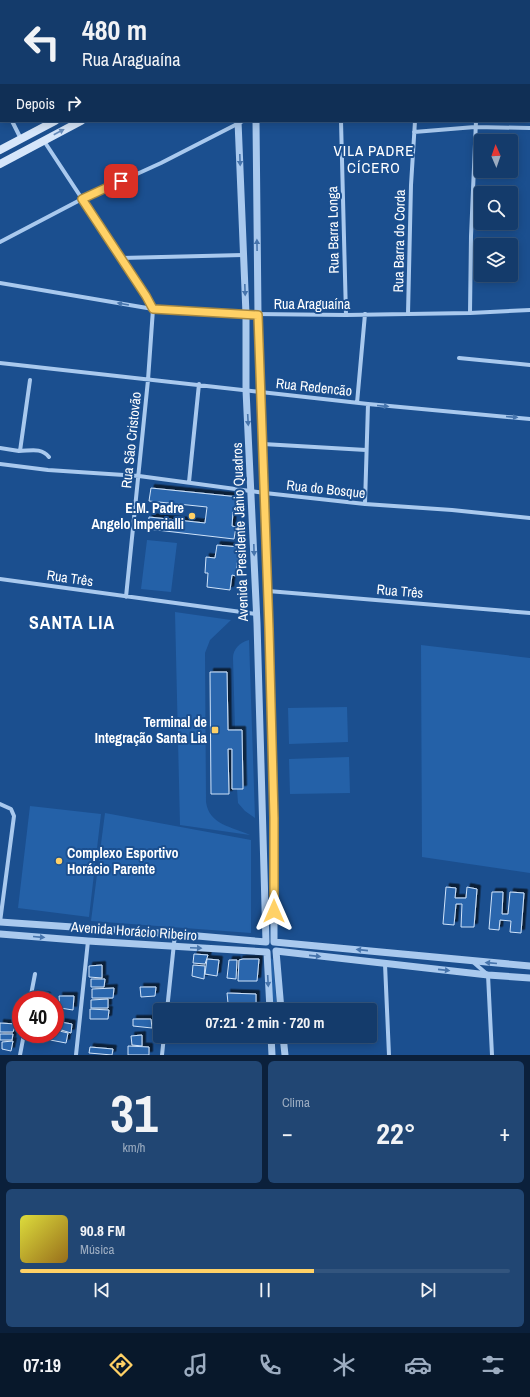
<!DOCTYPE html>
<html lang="pt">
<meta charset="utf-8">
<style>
:root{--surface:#143b6b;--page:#214673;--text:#f1f3f6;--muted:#9dadc1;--line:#33557e;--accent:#ffd166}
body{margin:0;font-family:"Archivo Narrow",sans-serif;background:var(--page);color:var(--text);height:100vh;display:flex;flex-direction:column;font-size:15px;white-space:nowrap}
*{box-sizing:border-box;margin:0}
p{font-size:13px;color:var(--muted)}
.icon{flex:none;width:22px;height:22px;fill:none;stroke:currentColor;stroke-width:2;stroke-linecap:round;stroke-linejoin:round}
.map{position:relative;height:1055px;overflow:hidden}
.sheet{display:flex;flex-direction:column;gap:6px;padding:6px;background:#0b203b;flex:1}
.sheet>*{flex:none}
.banner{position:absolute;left:0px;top:0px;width:530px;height:122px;box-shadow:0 2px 10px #0003,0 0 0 1px var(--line);background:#143b6b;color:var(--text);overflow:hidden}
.needle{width:26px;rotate:358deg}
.tools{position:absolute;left:474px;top:134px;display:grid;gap:8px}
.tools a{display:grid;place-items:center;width:44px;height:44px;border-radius:4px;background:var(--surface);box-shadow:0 2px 10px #0003,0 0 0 1px var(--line);font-size:20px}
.speed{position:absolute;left:12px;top:991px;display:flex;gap:8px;font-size:20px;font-weight:700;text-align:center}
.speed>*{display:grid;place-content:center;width:52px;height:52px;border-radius:50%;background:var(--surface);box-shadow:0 2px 10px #0003,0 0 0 1px var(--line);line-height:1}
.speed .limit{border:6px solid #d22;background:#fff;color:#111}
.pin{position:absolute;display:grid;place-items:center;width:34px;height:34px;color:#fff;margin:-17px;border-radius:8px;box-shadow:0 2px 6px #0006}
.me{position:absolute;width:44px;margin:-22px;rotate:0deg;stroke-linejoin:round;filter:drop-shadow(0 0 3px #0008)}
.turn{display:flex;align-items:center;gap:14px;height:84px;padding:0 16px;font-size:18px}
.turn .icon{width:52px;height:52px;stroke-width:2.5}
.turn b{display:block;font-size:28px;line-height:34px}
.then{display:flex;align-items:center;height:38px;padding:0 16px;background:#0003;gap:8px;font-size:15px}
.big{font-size:30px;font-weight:800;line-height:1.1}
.sheet .widget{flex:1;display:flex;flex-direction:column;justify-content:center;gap:6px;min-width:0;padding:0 14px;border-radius:6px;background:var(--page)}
.sheet .dial{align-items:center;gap:0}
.dial b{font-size:52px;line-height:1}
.song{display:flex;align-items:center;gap:12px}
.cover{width:48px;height:48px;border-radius:6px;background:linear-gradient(135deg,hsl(60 70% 55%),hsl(40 70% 35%))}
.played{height:4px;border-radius:2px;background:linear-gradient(90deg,var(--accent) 60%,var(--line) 60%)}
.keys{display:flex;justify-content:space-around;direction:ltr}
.heat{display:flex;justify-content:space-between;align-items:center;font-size:22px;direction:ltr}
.sheet .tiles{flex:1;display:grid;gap:6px;grid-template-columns:1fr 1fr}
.widget:last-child{grid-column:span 2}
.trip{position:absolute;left:153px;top:1003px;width:224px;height:40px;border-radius:4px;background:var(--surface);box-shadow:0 2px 10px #0003,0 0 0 1px var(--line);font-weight:800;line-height:40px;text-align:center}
.menu{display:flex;height:64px;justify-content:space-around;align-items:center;background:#08182b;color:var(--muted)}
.menu .icon{width:28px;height:28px}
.menu .on{color:var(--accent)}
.menu b{font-size:18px;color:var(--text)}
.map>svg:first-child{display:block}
.green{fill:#2461a8}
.building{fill:#2a66ad;stroke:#cfe3fa;filter:url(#shadow)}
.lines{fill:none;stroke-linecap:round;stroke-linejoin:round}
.minor{stroke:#a9c9ee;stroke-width:4}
.tertiary{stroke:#a9c9ee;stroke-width:7}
.secondary{stroke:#d6e6fa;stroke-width:8}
.oneway{fill:#668bba}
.oneway2{fill:#4674ac}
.route-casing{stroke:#a68842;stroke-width:10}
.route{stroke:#ffd166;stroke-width:7}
.poi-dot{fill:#ffd166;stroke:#1b4f8f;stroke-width:1.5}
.labels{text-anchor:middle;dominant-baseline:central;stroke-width:4;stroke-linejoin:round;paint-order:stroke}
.street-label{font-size:14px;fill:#fff;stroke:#1b4f8f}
.poi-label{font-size:14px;font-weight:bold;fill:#fff;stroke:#1b4f8f;text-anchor:end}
.neighbourhood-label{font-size:15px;letter-spacing:1px;fill:#fff;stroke:#1b4f8f}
.district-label{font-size:18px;font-weight:bold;letter-spacing:1px;fill:#fff;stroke:#1b4f8f}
</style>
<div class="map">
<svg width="530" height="1055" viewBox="0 0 530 1055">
<defs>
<filter id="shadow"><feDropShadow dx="3.5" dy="-3.5" stdDeviation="0" flood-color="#0009"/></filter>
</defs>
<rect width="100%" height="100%" fill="#1b4f8f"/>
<!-- green -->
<path class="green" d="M147 540 177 543 171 592 141 589Z
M175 612 231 620 210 640 205 653 206 802C209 825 233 827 250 835L180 825Z
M249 640 255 818 245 811 238 803 237 789 243 788 242 730H235L233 658C233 649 240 642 249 640Z
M421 645 530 658V873L422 857Z
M347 707 348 742 289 744 288 708Z
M349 757 350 793 290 794 289 759Z
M30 806 101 814 89 917 18 908Z
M105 813 251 840V933L91 921Z
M271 958 273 960 277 1010H272Z"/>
<!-- building -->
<path class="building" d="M151 488 239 497 238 512H233L232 526 236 527 234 539 148 529 149 517 205 523 207 507 149 501Z
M217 545 239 547 236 576 232 575 230 590 207 587 208 573H205L206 557 215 558Z
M210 672H227L228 730H242L243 789H232V749H228L229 794H211Z
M446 887 456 888 455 898H466L467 887 477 889 474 927H461L462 904H456L454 925 443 924Z
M492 892H503L502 914H508L510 892 524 893 521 933 510 932 511 921 500 920 499 930 489 929Z
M194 954 208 955 205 964 193 963Z
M207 959 219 960 217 976 205 974Z
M243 959H259L257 981H238L239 960Z
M229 960H237L236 979 227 978Z
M102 965V978L89 977V966Z
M193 965 205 966 204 979 192 976Z
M91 979H105L104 987H91Z
M140 987H156L155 996 141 997Z
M114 988 113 998H92V989Z
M227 993 256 994V1005L228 1003Z
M33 994 47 996V1000H32Z
M59 996H74L73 1010 60 1008Z
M108 999V1008H91V1000Z
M90 1009 109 1010 108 1019H90Z
M133 1019H151L152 1028 133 1026Z
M55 1021 72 1024 71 1033 55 1028Z
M0 1023 16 1024 13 1032H0Z
M55 1030 68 1033 66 1043 45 1039 46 1034H55Z
M0 1034H13L12 1040H0Z
M142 1035V1046L132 1045 131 1036Z
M13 1041 11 1051 2 1049V1042Z
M128 1046 149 1047V1055H128Z
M90 1047 113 1049 112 1055 89 1053Z"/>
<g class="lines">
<!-- minor -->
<path class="minor" d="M151 0 152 1
M235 0V1
M252 0V1
M397 0V1
M488 0V1
M91 1 93 0
M456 1 458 0
M529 19H530
M0 98 1 100
M12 121 21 139
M341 121 346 315
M414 132 475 127 530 128
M44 141 146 296 153 309 148 380 126 597
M0 242 82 199 161 163 243 121
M121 258 243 255
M0 283 153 309 246 314 346 315 470 313 530 310
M470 313 471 236 476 121
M408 314 411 185 415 121
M459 358 530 365
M0 363 368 404 530 419
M357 403 365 314
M263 444 366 450
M0 448C6 449 13 450 19 451 30 451 41 447 49 457
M20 451 30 380
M0 464 48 470 139 476 265 493 365 504 452 510 530 518
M189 482 199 384
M365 504 368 404
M0 579 256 614
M268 591 530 613
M0 804 11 809 14 816 0 922
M472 961 488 975 492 1055
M385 964 389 1055
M30 1000 35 974
M167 1010 175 934
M20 1055 24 1034
M76 1055 88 941
M162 1055 164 1036"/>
<!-- tertiary -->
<path class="tertiary" d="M256 121 258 315 260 392 265 493 274 818V942L530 966
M0 922 175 934 266 942 257 623 246 390V314L238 121
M0 934 88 941 267 952 270 1010
M281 1010 276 951 488 975 530 978
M271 1036 272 1055
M283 1036 285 1055"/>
<!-- secondary -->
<path class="secondary" d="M285 1 286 0
M309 1 310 0
M0 150 55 121
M0 164 81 121"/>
</g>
<!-- one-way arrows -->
<defs><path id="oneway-solid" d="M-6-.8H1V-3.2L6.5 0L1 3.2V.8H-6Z"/></defs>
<use class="oneway" href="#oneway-solid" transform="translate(59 132) rotate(-28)"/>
<g class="oneway2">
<use href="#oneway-solid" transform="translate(240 160) rotate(88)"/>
<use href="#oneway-solid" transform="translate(257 245) rotate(-91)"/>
<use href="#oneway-solid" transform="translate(245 290) rotate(88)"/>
<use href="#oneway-solid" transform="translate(123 304) rotate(-170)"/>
<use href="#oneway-solid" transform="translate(383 406) rotate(5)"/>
<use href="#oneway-solid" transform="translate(512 417) rotate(5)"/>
<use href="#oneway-solid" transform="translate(248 420) rotate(87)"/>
<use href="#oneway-solid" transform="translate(254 550) rotate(88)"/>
<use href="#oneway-solid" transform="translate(39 937) rotate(5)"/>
<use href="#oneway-solid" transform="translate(196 948) rotate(3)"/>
<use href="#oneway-solid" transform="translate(362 950) rotate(-174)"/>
<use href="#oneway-solid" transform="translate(315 956) rotate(6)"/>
<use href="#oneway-solid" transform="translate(491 963) rotate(-175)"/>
<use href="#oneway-solid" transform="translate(444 970) rotate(6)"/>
<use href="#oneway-solid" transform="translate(268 981) rotate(87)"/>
</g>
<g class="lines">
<defs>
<path id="route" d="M121 181 82 199 146 296 153 309 258 315 269 629 274 818V911"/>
</defs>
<!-- route casing -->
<use href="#route" class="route-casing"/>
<!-- route -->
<use href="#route" class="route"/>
</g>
<!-- markers -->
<g class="poi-dot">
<circle cx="192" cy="516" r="4"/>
<rect x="211" y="726" width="8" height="8" rx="2"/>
<circle cx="59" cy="861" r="4"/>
</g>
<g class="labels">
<!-- street labels -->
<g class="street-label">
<text transform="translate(333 230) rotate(-91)">Rua Barra Longa</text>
<text transform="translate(399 241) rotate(-89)">Rua Barra do Corda</text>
<text x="312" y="304">Rua Araguaína</text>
<text transform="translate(314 387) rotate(6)">Rua Redencão</text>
<text transform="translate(131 440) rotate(-84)">Rua São Cristovão</text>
<text transform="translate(326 489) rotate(6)">Rua do Bosque</text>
<text transform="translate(240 532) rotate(-92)">Avenida Presidente Jânio Quadros</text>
<text transform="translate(70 578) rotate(8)">Rua Três</text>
<text transform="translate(400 591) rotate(5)">Rua Três</text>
<text transform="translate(134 931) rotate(4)">Avenida Horácio Ribeiro</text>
</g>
<!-- poi labels -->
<g class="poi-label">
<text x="184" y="508">E.M. Padre<tspan x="184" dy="16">Angelo Imperialli</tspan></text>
<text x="207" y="722">Terminal de<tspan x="207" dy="16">Integração Santa Lia</tspan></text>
<text x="67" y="853" text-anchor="start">Complexo Esportivo<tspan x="67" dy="16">Horácio Parente</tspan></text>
</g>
<!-- neighbourhood labels -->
<g class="neighbourhood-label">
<text x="374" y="150">VILA PADRE<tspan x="374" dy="17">CÍCERO</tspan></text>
</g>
<!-- district labels -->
<g class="district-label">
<text x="72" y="622">SANTA LIA</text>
</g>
</g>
</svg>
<div class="tools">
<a><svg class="needle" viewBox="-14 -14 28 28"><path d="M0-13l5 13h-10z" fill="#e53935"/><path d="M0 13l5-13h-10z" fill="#9dadc1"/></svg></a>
<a><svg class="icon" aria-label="search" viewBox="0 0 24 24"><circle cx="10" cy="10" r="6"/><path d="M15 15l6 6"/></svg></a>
<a><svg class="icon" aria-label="layers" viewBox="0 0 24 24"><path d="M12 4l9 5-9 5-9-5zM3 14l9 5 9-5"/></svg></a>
</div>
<div class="speed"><div class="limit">40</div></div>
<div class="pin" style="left:121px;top:181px;background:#d93025"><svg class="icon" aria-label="arrive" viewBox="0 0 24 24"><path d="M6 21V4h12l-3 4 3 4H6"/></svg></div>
<svg class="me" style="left:274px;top:911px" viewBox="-20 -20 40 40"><path d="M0-17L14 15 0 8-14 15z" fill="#ffd166" stroke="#fff" stroke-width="4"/></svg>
<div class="trip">07:21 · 2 min · 720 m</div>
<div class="banner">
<div class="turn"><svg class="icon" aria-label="left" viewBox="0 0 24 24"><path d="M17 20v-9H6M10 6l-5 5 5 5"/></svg><div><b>480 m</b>Rua Araguaína</div></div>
<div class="then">Depois<svg class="icon" aria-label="right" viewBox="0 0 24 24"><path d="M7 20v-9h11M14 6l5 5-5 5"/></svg></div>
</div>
</div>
<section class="sheet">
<div class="tiles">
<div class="widget dial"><b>31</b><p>km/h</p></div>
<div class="widget"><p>Clima</p>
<div class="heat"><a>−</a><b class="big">22°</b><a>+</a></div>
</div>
<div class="widget">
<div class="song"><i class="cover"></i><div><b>90.8 FM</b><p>Música</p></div></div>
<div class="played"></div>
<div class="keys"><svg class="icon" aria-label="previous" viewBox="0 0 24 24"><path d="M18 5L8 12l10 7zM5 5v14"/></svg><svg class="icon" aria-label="pause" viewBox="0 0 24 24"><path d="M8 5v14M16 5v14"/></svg><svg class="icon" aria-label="next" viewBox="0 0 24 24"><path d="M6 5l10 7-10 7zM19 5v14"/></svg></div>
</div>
</div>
</section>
<nav class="menu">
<b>07:19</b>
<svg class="icon on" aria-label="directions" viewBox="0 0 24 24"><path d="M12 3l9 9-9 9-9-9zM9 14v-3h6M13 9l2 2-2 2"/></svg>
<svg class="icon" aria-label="music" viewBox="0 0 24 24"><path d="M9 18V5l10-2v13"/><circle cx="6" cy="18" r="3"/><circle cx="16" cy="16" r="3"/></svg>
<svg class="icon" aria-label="phone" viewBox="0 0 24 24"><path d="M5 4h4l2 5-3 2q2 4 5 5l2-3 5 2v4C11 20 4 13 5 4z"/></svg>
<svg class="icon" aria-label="climate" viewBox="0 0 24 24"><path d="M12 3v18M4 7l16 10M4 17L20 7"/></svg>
<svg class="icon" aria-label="car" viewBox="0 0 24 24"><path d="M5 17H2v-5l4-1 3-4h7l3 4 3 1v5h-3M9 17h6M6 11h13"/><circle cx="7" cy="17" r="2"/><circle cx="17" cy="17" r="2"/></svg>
<svg class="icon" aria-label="filters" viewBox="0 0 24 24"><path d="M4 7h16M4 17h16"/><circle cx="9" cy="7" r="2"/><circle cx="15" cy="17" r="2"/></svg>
</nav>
